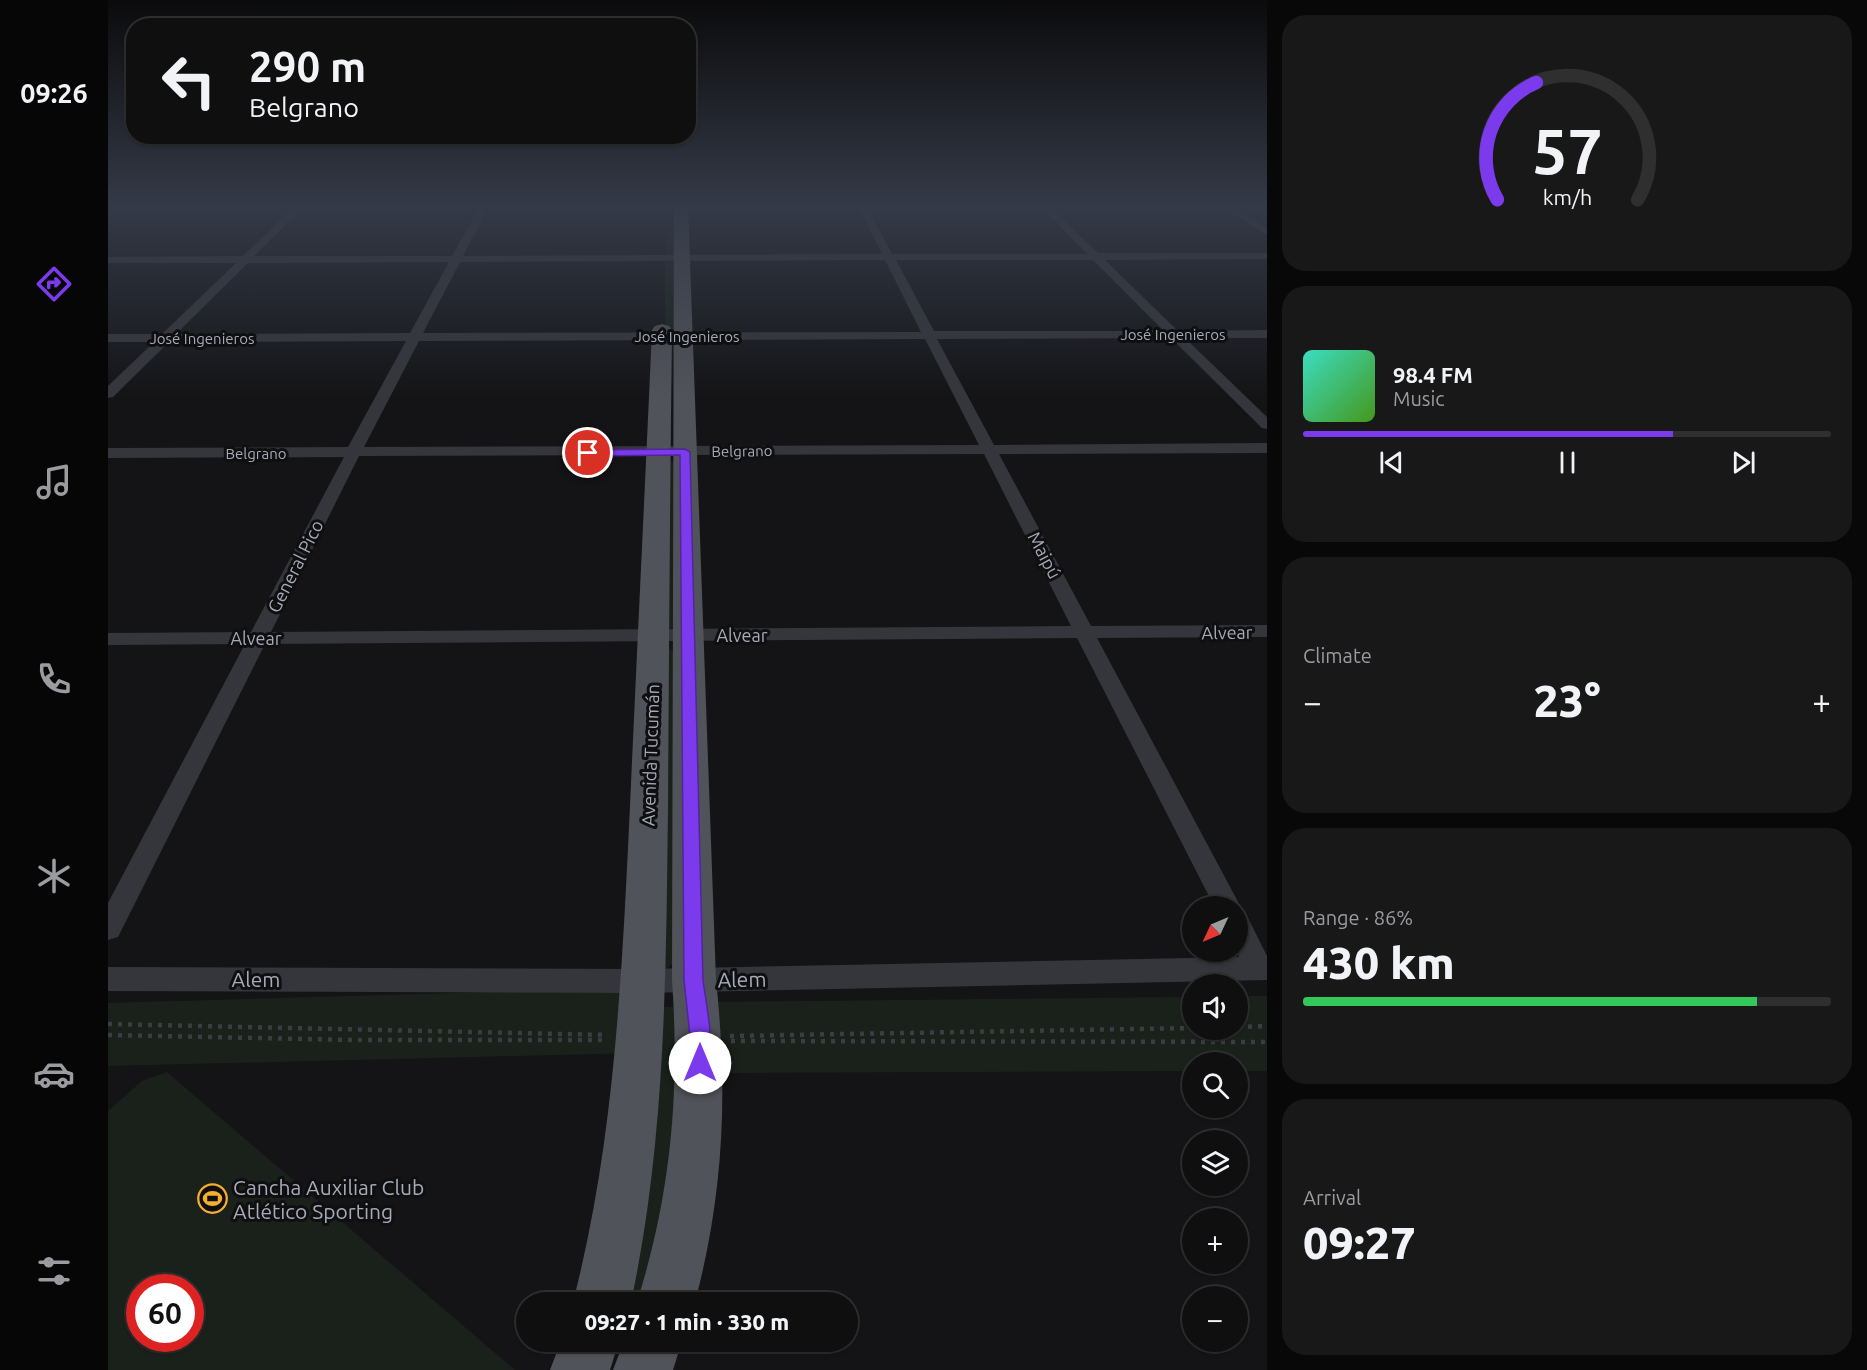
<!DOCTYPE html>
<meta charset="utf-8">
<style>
:root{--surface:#0f0f10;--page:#181819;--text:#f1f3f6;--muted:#9b9c9f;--line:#2f2f30;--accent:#7c3aed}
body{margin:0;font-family:Ubuntu,sans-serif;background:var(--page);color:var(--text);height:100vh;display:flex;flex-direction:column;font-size:22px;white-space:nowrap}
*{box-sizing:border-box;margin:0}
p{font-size:20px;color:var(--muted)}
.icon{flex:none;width:33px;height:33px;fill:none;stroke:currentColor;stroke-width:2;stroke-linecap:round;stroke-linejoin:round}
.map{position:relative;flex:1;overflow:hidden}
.details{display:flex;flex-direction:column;gap:15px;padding:15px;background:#080809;width:600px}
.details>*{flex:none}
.top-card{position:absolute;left:18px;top:18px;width:570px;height:126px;border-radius:24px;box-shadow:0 2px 4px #0004,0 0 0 2px var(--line);background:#0f0f10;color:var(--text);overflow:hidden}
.needle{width:39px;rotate:226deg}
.controls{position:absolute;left:1074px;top:896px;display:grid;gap:12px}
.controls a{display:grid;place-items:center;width:66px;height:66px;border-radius:50%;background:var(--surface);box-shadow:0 2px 4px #0004,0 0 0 2px var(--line);font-size:30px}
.speed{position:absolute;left:18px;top:1274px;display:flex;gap:12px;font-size:30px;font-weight:700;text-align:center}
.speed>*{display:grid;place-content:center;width:78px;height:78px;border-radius:50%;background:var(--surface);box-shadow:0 2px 4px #0004,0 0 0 2px var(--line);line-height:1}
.speed .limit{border:9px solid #d22;background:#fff;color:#111}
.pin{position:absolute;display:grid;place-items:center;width:51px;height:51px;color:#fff;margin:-26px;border:3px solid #fff;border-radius:50%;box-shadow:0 2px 6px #0007}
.me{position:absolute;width:66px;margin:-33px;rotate:0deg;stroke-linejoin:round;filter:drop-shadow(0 0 4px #0008)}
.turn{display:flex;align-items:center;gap:21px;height:126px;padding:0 24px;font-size:27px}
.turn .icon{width:78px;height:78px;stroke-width:2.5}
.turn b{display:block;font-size:42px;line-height:51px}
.big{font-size:45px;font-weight:800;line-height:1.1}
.details .widget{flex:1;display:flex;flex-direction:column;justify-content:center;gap:9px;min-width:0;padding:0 21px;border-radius:24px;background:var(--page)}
.details .dial{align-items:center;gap:0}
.dial svg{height:156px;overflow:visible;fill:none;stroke:var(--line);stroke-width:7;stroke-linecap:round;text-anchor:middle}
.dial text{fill:var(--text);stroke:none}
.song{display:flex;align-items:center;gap:18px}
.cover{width:72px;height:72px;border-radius:9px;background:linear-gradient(135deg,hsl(170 70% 55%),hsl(100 70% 35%))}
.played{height:6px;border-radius:3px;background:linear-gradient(90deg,var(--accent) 70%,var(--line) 70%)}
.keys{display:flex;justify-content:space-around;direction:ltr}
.heat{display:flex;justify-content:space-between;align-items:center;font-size:33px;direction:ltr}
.charge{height:9px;border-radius:4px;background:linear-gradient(90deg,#34c759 86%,var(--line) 0)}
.trip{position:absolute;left:408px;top:1292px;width:342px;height:60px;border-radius:30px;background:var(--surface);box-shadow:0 2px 4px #0004,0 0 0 2px var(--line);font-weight:800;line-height:60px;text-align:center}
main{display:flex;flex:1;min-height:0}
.tabs{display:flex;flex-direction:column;width:108px;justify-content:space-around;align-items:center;background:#060606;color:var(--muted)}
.tabs .icon{width:42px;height:42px}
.tabs .selected{color:var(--accent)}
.tabs b{font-size:27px;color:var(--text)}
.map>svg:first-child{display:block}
.green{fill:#1a211b;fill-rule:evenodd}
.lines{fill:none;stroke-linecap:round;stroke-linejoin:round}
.path{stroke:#3b3d42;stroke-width:4.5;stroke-dasharray:4 6;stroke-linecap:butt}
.street{fill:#35363b;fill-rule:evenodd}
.primary{fill:#51535a;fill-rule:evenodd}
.route{fill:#7c3aed;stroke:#51269a;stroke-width:1.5}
.labels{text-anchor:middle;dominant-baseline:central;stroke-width:6;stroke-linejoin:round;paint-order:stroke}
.far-street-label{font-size:15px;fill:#a6abb7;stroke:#0f0f11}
.street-label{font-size:18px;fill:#a6abb7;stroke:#0f0f11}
.near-street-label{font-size:21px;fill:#a6abb7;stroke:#0f0f11}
.near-poi-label{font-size:21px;fill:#a6abb7;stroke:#0f0f11;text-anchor:start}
</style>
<main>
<nav class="tabs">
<b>09:26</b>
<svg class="icon selected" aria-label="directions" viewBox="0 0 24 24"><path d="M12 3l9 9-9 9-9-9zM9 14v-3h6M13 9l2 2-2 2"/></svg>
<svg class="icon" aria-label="music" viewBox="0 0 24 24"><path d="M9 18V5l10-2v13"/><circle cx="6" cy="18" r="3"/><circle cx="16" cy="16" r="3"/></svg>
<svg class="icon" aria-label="phone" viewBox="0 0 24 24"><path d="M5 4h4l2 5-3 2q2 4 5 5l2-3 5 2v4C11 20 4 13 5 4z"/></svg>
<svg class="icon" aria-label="climate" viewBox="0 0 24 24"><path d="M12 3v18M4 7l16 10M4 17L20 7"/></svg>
<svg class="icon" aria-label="car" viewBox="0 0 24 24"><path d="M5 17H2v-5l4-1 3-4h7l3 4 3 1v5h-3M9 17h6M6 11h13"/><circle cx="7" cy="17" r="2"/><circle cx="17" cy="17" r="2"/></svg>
<svg class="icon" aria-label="filters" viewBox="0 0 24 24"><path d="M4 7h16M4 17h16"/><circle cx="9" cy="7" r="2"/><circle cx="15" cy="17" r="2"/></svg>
</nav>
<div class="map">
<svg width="1159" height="1370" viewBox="0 0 1159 1370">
<rect width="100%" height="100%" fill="#141416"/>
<!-- green -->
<path class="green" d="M559 206H566L568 255H558Z
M566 261V333H557V263Z
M561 460 567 463 568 623 562 629 554 624Z
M562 648 567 654V962L556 970 554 652Z
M527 988 528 1053 0 1066V1003Z
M1130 996H1159V1071H1130V1062H1084V1071L605 1073 602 1002 1084 997V1029H1130Z
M535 1007H588L544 1302H498Z
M59 1072 407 1370H0V1111L34 1081ZM32 1287H82V1338H32Z"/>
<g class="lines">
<!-- path -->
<path class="path" d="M0 1024 500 1035
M1130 1027 1159 1026
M0 1035 247 1040H498
M622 1036 1084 1028
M623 1041 1159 1042"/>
<!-- street -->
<path class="street" d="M6 206H17L0 216V209Z
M187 206H197L146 256H344L372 206H381L355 256 774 254 750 206H758L784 254H979L932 206H941L990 253H1159V259L997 260 1070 331 1159 330V338H1077L1159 417V429L1154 428 1063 338 829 339 886 445 1159 443V453L891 454 983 626 1159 625V637L989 638 1128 898 1132 906 1130 911V906H1106L969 638 157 644 10 937 0 940V903L137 644 0 645V633L143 632 236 457 0 458V448L240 447 298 341 61 342 5 397 0 398V386L46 342H0V334H54L128 263H0V257L135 256ZM777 260 813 332 315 333 352 262ZM788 260H985L1056 331H826ZM341 262 302 333 68 334 140 263ZM817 339 871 445 256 447 311 341ZM876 454 963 626 163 632 251 456Z
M1113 206H1123L1159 228V235Z
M1130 915 1140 918 1159 956V980L536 993 0 991V967L536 969 1131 957 1129 951Z"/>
<!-- primary -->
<path class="primary" d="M566 206H580L608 980C620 1092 616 1193 587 1302H529C563 1194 572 1093 564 980Z
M554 324 561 326 564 330C562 488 561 647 560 805 558 971 558 1139 523 1302H465C507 1140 514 972 522 806 529 647 537 489 544 330L547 326Z
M453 1341H511L502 1370H442Z
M516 1341H574L565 1370H505Z"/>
</g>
<!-- sky -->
<linearGradient id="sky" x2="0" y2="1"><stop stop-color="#0b0b0c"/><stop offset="0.52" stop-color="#343a47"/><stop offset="1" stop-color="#343a47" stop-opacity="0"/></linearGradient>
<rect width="1159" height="397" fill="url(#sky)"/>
<!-- route -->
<path class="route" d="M577 449 582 452 595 980C598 1004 608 1048 599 1069L592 1072 585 1069 582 1063V1036L576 980 572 455 480 456 475 453 480 450Z"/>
<!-- icons -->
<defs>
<symbol id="stadium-ring" viewBox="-11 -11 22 22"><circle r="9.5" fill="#0f0f11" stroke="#f4af2f" stroke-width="1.5"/><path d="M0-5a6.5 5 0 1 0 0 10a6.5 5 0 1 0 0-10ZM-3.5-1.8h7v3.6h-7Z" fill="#f4af2f"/></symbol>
</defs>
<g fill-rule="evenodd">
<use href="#stadium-ring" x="88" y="1182" width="33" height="33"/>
</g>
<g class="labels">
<!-- far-street labels -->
<g class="far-street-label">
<text x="1065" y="334">José Ingenieros</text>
<text x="579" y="336">José Ingenieros</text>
<text x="94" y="338">José Ingenieros</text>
<text transform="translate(634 451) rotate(-1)">Belgrano</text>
<text x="148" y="453">Belgrano</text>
</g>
<!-- street labels -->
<g class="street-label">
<text transform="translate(937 555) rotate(62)">Maipú</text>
<text transform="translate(187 566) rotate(-63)">General Pico</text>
<text transform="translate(1119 632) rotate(-1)">Alvear</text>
<text x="634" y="635">Alvear</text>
<text x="148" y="638">Alvear</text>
<text transform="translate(542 755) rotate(-88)">Avenida Tucumán</text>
</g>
<!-- near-street labels -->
<g class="near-street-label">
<text x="148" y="979">Alem</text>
<text transform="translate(634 979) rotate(-1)">Alem</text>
</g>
<!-- near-poi labels -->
<g class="near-poi-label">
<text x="125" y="1187">Cancha Auxiliar Club<tspan x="125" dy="24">Atlético Sporting</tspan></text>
</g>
</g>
</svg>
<div class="controls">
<a><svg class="needle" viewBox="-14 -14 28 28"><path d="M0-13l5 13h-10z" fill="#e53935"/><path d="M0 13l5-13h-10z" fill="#9b9c9f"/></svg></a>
<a><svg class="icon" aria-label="sound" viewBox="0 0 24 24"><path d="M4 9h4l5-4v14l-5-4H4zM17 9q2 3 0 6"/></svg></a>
<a><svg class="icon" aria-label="search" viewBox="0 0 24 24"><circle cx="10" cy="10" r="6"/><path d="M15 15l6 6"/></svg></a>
<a><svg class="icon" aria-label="layers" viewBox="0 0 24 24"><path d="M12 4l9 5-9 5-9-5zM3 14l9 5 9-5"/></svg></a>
<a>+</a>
<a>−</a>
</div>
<div class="speed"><div class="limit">60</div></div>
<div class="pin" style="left:480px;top:453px;background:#d93025"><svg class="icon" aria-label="arrive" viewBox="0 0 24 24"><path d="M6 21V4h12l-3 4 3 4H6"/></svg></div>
<svg class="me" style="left:592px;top:1063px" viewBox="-20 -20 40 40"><circle r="19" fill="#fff"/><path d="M0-13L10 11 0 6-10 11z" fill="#7c3aed"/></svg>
<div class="trip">09:27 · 1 min · 330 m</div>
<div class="top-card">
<div class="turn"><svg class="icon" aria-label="left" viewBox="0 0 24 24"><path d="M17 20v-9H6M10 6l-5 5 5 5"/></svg><div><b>290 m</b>Belgrano</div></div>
</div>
</div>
<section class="details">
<div class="widget dial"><svg viewBox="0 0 100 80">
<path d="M14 69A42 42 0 1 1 86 69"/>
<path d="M14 69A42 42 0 0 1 34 9" stroke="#7c3aed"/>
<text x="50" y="56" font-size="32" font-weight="700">57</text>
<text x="50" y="72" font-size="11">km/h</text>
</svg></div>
<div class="widget">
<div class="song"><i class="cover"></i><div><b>98.4 FM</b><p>Music</p></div></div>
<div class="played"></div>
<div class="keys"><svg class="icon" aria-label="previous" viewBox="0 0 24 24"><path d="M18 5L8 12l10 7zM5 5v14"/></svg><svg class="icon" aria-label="pause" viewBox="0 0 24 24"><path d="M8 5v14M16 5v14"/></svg><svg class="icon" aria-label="next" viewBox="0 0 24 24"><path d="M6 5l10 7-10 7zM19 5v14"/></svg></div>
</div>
<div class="widget"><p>Climate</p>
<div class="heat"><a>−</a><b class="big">23°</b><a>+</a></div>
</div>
<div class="widget"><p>Range · 86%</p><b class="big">430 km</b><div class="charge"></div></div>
<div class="widget"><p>Arrival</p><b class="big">09:27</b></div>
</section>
</main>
